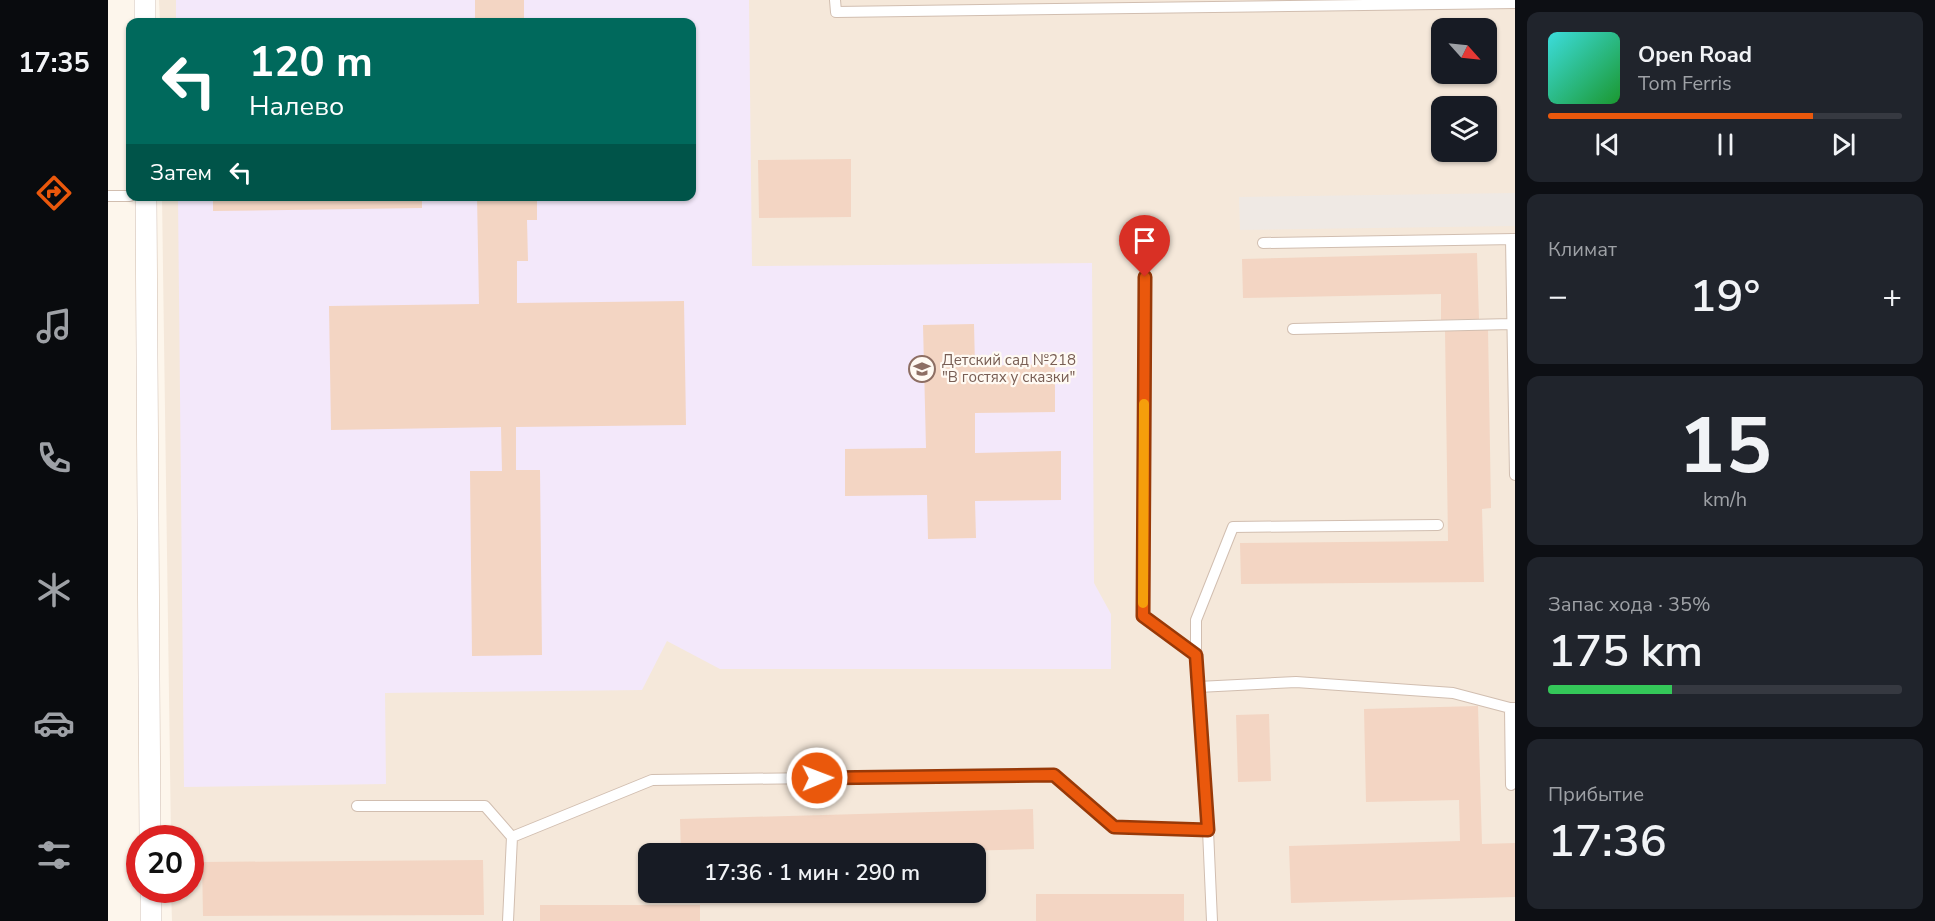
<!DOCTYPE html>
<html lang="ru">
<meta charset="utf-8">
<style>
:root{--surface:#171b24;--page:#20242c;--text:#f1f3f6;--muted:#9ea1a6;--line:#363941;--accent:#ea580c}
body{margin:0;font-family:"Nunito Sans",sans-serif;background:var(--page);color:var(--text);height:100vh;display:flex;flex-direction:column;font-size:22px;white-space:nowrap}
*{box-sizing:border-box;margin:0}
p{font-size:20px;color:var(--muted)}
.icon{flex:none;width:33px;height:33px;fill:none;stroke:currentColor;stroke-width:2;stroke-linecap:round;stroke-linejoin:round}
.map{position:relative;flex:1;overflow:hidden}
.side{display:flex;flex-direction:column;gap:12px;padding:12px;background:#0d0f14;width:420px}
.side>*{flex:none}
.top-card{position:absolute;left:18px;top:18px;width:570px;height:183px;border-radius:12px;box-shadow:0 2px 4px #0004;background:#00695c;color:#fff;overflow:hidden}
.needle{width:39px;rotate:117deg}
.fabs{position:absolute;left:1323px;top:18px;display:grid;gap:12px}
.fabs a{display:grid;place-items:center;width:66px;height:66px;border-radius:12px;background:var(--surface);box-shadow:0 2px 4px #0004;font-size:30px}
.speed{position:absolute;left:18px;top:825px;display:flex;gap:12px;font-size:30px;font-weight:700;text-align:center}
.speed>*{display:grid;place-content:center;width:78px;height:78px;border-radius:50%;background:var(--surface);box-shadow:0 2px 4px #0004;line-height:1}
.speed .limit{border:9px solid #d22;background:#fff;color:#111}
.pin{position:absolute;display:grid;place-items:center;width:51px;height:51px;color:#fff;margin:-62px -26px;border-radius:50% 50% 50% 0;rotate:-45deg;box-shadow:0 0 6px #0007}
.pin .icon{rotate:45deg}
.me{position:absolute;width:66px;margin:-33px;rotate:89deg;stroke-linejoin:round;filter:drop-shadow(0 0 4px #0008)}
.turn{display:flex;align-items:center;gap:21px;height:126px;padding:0 24px;font-size:27px}
.turn .icon{width:78px;height:78px;stroke-width:2.5}
.turn b{display:block;font-size:42px;line-height:51px}
.then{display:flex;align-items:center;height:57px;padding:0 24px;background:#0003;gap:12px;font-size:22px}
.big{font-size:45px;font-weight:600;line-height:1.1}
.side .card{flex:1;display:flex;flex-direction:column;justify-content:center;gap:9px;min-width:0;padding:0 21px;border-radius:12px;background:var(--page)}
.side .dial{align-items:center;gap:0}
.dial b{font-size:78px;line-height:1}
.song{display:flex;align-items:center;gap:18px}
.cover{width:72px;height:72px;border-radius:9px;background:linear-gradient(135deg,hsl(180 70% 55%),hsl(130 70% 35%))}
.played{height:6px;border-radius:3px;background:linear-gradient(90deg,var(--accent) 75%,var(--line) 75%)}
.keys{display:flex;justify-content:space-around;direction:ltr}
.heat{display:flex;justify-content:space-between;align-items:center;font-size:33px;direction:ltr}
.charge{height:9px;border-radius:4px;background:linear-gradient(90deg,#34c759 35%,var(--line) 0)}
.trip{position:absolute;left:530px;top:843px;width:348px;height:60px;border-radius:12px;background:var(--surface);box-shadow:0 2px 4px #0004;font-weight:600;line-height:60px;text-align:center}
main{display:flex;flex:1;min-height:0}
.dock{display:flex;flex-direction:column;width:108px;justify-content:space-around;align-items:center;background:#090b0e;color:var(--muted)}
.dock .icon{width:42px;height:42px}
.dock .selected{color:var(--accent)}
.dock b{font-size:27px;color:var(--text)}
.map>svg:first-child{display:block}
.residential{fill:#f5e8da;fill-rule:evenodd}
.industrial{fill:#efe9e4}
.education{fill:#f3e8fa}
.building{fill:#f3d5c3}
.lines{fill:none;stroke-linecap:round;stroke-linejoin:round}
.lane-casing{stroke:#d1beb0;stroke-width:12}
.street-casing{stroke:#d1beb0;stroke-width:22}
.lane{stroke:#fff;stroke-width:10}
.street{stroke:#fff;stroke-width:21}
.route-casing{stroke:#983908;stroke-width:15}
.route{stroke:#ea580c;stroke-width:10}
.slow{stroke:#f59e0b;stroke-width:10}
.labels{text-anchor:middle;dominant-baseline:central;stroke-width:4.5;stroke-linejoin:round;paint-order:stroke}
.education-label{font-size:15px;fill:#785e54;stroke:#fffaf3;text-anchor:start}
</style>
<main>
<nav class="dock">
<b>17:35</b>
<svg class="icon selected" aria-label="directions" viewBox="0 0 24 24"><path d="M12 3l9 9-9 9-9-9zM9 14v-3h6M13 9l2 2-2 2"/></svg>
<svg class="icon" aria-label="music" viewBox="0 0 24 24"><path d="M9 18V5l10-2v13"/><circle cx="6" cy="18" r="3"/><circle cx="16" cy="16" r="3"/></svg>
<svg class="icon" aria-label="phone" viewBox="0 0 24 24"><path d="M5 4h4l2 5-3 2q2 4 5 5l2-3 5 2v4C11 20 4 13 5 4z"/></svg>
<svg class="icon" aria-label="climate" viewBox="0 0 24 24"><path d="M12 3v18M4 7l16 10M4 17L20 7"/></svg>
<svg class="icon" aria-label="car" viewBox="0 0 24 24"><path d="M5 17H2v-5l4-1 3-4h7l3 4 3 1v5h-3M9 17h6M6 11h13"/><circle cx="7" cy="17" r="2"/><circle cx="17" cy="17" r="2"/></svg>
<svg class="icon" aria-label="filters" viewBox="0 0 24 24"><path d="M4 7h16M4 17h16"/><circle cx="9" cy="7" r="2"/><circle cx="15" cy="17" r="2"/></svg>
</nav>
<div class="map">
<svg width="1407" height="921" viewBox="0 0 1407 921">
<rect width="100%" height="100%" fill="#fdf6ec"/>
<!-- residential -->
<path class="residential" d="M51 0H1407V921H64L63 890H82V838H63L54 197 584 196V22H52ZM1334 28H1378V74H1334ZM1334 106H1378V152H1334ZM540 854H867V892H540Z"/>
<!-- industrial -->
<path class="industrial" d="M1407 193V226L1132 230 1131 197Z"/>
<!-- education -->
<path class="education" d="M68 0H641L644 266 984 263 986 583 1003 614V669H612L559 641 534 690 277 693 278 784 76 787 70 197 584 196V22H68Z"/>
<!-- building -->
<path class="building" d="M367 0H416V22H367Z
M743 159V217L651 218 650 160Z
M105 196H314V208L105 211Z
M369 196H429V220H419L420 261H409V303L576 301 578 425 408 427V470H432L434 655 364 656 362 471H394L393 427 223 430 221 306 371 304Z
M1369 253 1371 319 1333 320V294L1135 298 1134 259Z
M866 324 867 366 947 364V412L867 413V453L953 451V500L867 501 868 538 820 539 819 495 737 496V449L818 448 815 325Z
M1380 329 1383 508 1374 509 1376 582 1133 584 1132 543 1340 541 1337 330Z
M1370 706 1374 844 1407 843V897L1183 903 1181 846 1352 841 1351 800 1258 802 1256 709Z
M1161 714 1163 781 1130 782 1128 715Z
M925 809 926 849 740 854H573L572 819Z
M375 860 376 915 95 916 94 862Z
M928 894H1076V921H928Z
M432 905H592V921H432Z"/>
<g class="lines">
<defs>
<path id="lane" d="M727 0 728 12 1407 3
M0 196H22
M1403 239 1407 475
M1155 243 1407 239
M1037 277 1035 616 1088 655
M1185 329 1404 324
M1090 687 1188 682 1345 693 1402 708
M1403 785 1402 708H1407
M249 806H377L404 837
M400 921 404 837 544 780 946 775 1006 827 1100 830
M1104 921 1100 830 1088 655V620L1125 527 1330 525"/>
<path id="street" d="M37 0V22
M38 196 42 838
M43 890V921"/>
</defs>
<!-- lane casing -->
<use href="#lane" class="lane-casing"/>
<!-- street casing -->
<use href="#street" class="street-casing"/>
<!-- lane -->
<use href="#lane" class="lane"/>
<!-- street -->
<use href="#street" class="street"/>
</g>
<g class="lines">
<defs>
<path id="route" d="M709 778 946 775 1006 827 1100 830 1088 655 1035 616 1037 277"/>
</defs>
<!-- route casing -->
<use href="#route" class="route-casing"/>
<!-- route -->
<use href="#route" class="route"/>
<!-- slow -->
<path class="slow" d="M1035 603 1036 404"/>
</g>
<!-- icons -->
<defs>
<symbol id="school-ring" viewBox="-11 -11 22 22"><circle r="9.5" fill="#fffaf3" stroke="#8d6e63" stroke-width="1.5"/><path d="M0-5L7-2L0 1L-7-2ZM-4 1L0 2.5L4 1V4Q0 6-4 4Z" fill="#8d6e63"/></symbol>
</defs>
<g fill-rule="evenodd">
<use href="#school-ring" x="799" y="354" width="30" height="30"/>
</g>
<g class="labels">
<!-- education labels -->
<g class="education-label">
<text x="834" y="360">Детский сад №218<tspan x="834" dy="17">"В гостях у сказки"</tspan></text>
</g>
</g>
</svg>
<div class="fabs">
<a><svg class="needle" viewBox="-14 -14 28 28"><path d="M0-13l5 13h-10z" fill="#e53935"/><path d="M0 13l5-13h-10z" fill="#9ea1a6"/></svg></a>
<a><svg class="icon" aria-label="layers" viewBox="0 0 24 24"><path d="M12 4l9 5-9 5-9-5zM3 14l9 5 9-5"/></svg></a>
</div>
<div class="speed"><div class="limit">20</div></div>
<div class="pin" style="left:1037px;top:277px;background:#d93025"><svg class="icon" aria-label="arrive" viewBox="0 0 24 24"><path d="M6 21V4h12l-3 4 3 4H6"/></svg></div>
<svg class="me" style="left:709px;top:778px" viewBox="-20 -20 40 40"><circle r="17" fill="#ea580c" stroke="#fff" stroke-width="3"/><path d="M0-11L8 9 0 5-8 9z" fill="#fff"/></svg>
<div class="trip">17:36 · 1 мин · 290 m</div>
<div class="top-card">
<div class="turn"><svg class="icon" aria-label="left" viewBox="0 0 24 24"><path d="M17 20v-9H6M10 6l-5 5 5 5"/></svg><div><b>120 m</b>Налево</div></div>
<div class="then">Затем<svg class="icon" aria-label="left" viewBox="0 0 24 24"><path d="M17 20v-9H6M10 6l-5 5 5 5"/></svg></div>
</div>
</div>
<section class="side">
<div class="card">
<div class="song"><i class="cover"></i><div><b>Open Road</b><p>Tom Ferris</p></div></div>
<div class="played"></div>
<div class="keys"><svg class="icon" aria-label="previous" viewBox="0 0 24 24"><path d="M18 5L8 12l10 7zM5 5v14"/></svg><svg class="icon" aria-label="pause" viewBox="0 0 24 24"><path d="M8 5v14M16 5v14"/></svg><svg class="icon" aria-label="next" viewBox="0 0 24 24"><path d="M6 5l10 7-10 7zM19 5v14"/></svg></div>
</div>
<div class="card"><p>Климат</p>
<div class="heat"><a>−</a><b class="big">19°</b><a>+</a></div>
</div>
<div class="card dial"><b>15</b><p>km/h</p></div>
<div class="card"><p>Запас хода · 35%</p><b class="big">175 km</b><div class="charge"></div></div>
<div class="card"><p>Прибытие</p><b class="big">17:36</b></div>
</section>
</main>
